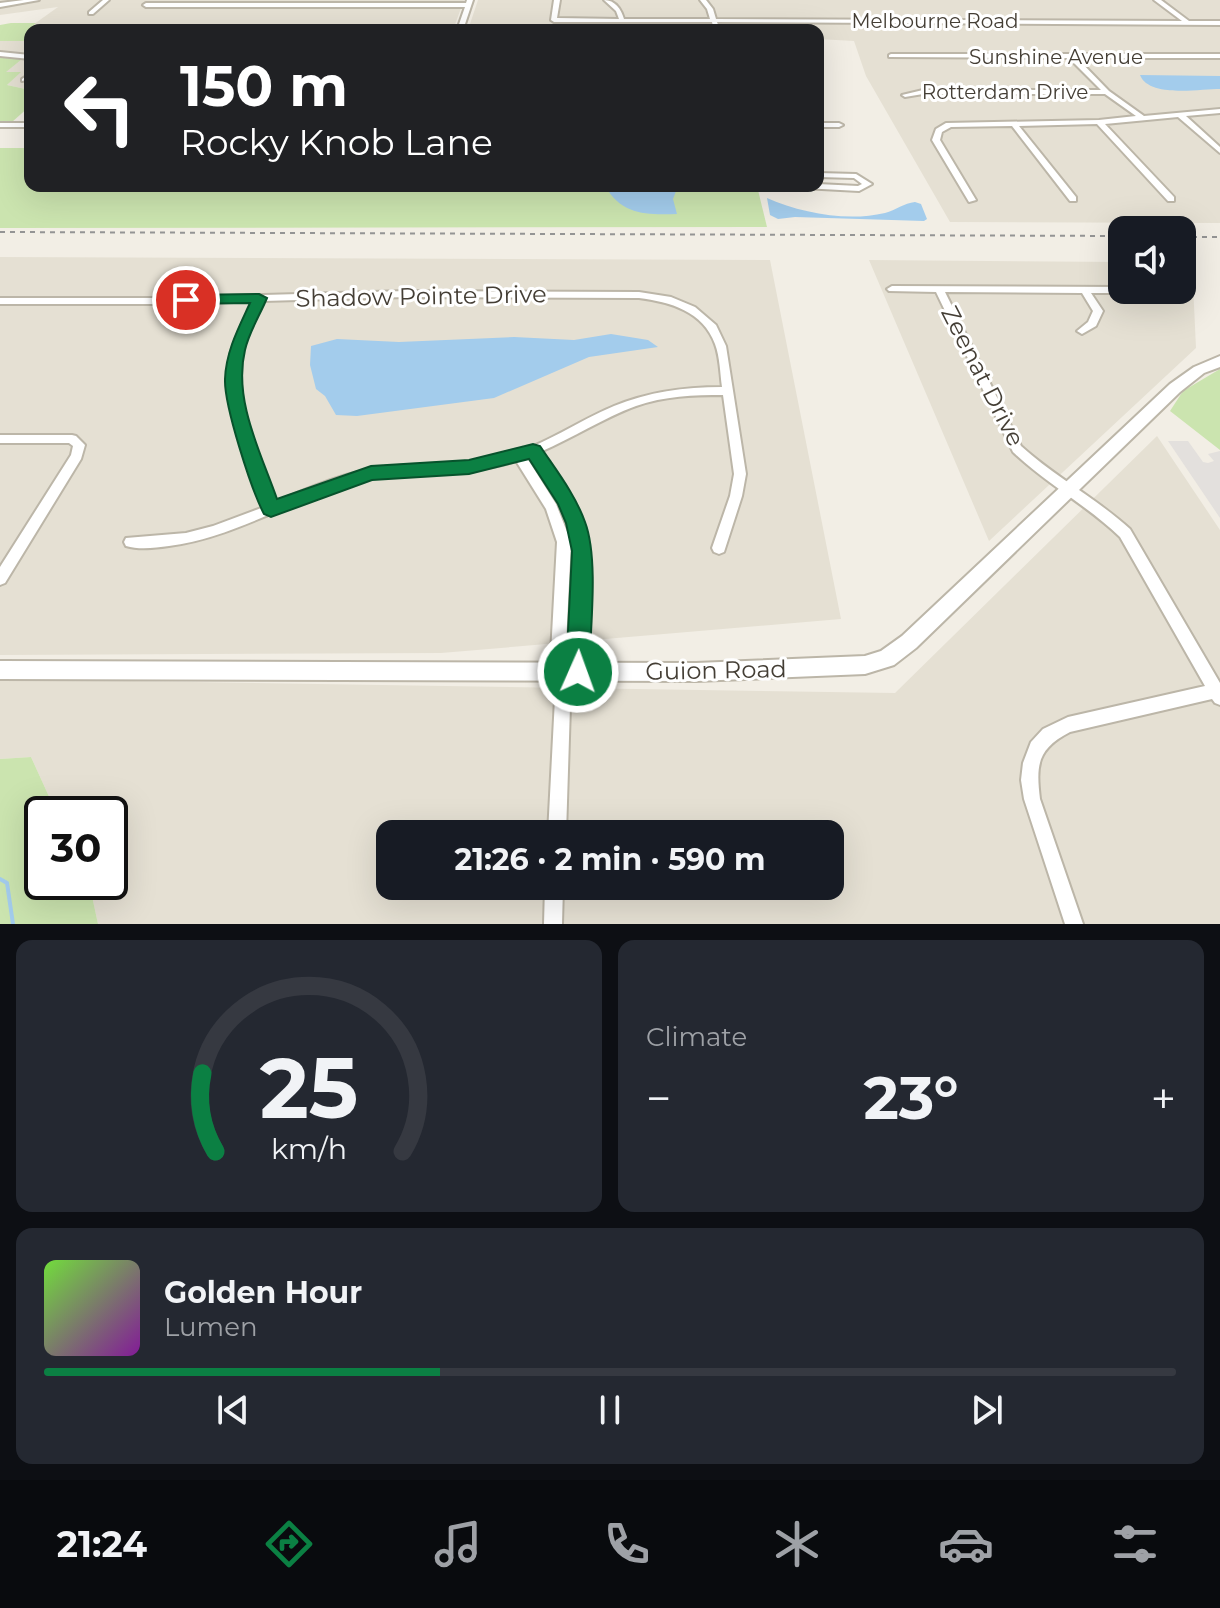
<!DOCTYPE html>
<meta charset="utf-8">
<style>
:root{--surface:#171b24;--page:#242831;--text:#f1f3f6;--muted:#9ea1a6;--line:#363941;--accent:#0b8043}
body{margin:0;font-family:Montserrat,sans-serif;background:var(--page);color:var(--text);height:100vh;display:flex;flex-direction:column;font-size:30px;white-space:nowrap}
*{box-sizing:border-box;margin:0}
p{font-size:26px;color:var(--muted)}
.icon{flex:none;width:44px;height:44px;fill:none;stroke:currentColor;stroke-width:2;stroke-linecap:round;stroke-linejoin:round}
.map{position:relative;height:924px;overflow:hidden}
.sheet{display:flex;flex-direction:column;gap:16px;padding:16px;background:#0d0f14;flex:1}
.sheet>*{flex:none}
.banner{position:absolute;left:24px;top:24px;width:800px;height:168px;border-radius:16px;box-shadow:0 8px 32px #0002;background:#202124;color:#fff;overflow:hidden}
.tools{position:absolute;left:1108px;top:216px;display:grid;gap:16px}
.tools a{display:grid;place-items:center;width:88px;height:88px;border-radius:16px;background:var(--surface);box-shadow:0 8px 32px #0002;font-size:40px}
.speed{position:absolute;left:24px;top:796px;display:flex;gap:16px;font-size:40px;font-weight:700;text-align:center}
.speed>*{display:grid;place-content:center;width:104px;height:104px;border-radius:50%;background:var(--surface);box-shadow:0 8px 32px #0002;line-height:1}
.speed .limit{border:4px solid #111;border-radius:12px;background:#fff;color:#111}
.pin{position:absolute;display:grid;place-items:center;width:68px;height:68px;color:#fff;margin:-34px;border:4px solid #fff;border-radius:50%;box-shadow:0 2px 8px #0007}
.me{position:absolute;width:88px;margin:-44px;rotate:2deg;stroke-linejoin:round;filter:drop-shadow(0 0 6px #0008)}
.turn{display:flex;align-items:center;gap:28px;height:168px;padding:0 24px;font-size:36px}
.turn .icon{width:104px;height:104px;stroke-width:2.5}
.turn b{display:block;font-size:56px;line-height:68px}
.big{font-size:60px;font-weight:700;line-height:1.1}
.sheet .tile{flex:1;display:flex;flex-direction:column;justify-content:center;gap:12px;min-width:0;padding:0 28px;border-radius:16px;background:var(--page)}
.sheet .dial{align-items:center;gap:0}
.dial svg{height:208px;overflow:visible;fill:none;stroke:var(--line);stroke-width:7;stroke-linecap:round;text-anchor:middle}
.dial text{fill:var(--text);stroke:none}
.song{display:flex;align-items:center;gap:24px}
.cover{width:96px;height:96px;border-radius:12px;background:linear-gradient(135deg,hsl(100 70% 55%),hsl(290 70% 35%))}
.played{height:8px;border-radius:4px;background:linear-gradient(90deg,var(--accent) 35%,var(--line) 35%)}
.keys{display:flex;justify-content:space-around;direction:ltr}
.heat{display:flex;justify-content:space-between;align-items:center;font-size:44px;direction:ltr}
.sheet .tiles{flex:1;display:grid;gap:16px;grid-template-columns:1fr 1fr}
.tile:last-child{grid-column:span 2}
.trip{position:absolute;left:376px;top:820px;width:468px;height:80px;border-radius:16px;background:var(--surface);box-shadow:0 8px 32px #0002;font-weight:700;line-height:80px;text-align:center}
.tabs{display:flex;height:128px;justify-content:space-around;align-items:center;background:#090b0e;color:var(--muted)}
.tabs .icon{width:56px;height:56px}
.tabs .on{color:var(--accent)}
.tabs b{font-size:36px;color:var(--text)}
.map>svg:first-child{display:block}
.residential{fill:#e5e0d3;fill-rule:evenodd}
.green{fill:#cbe4af}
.parking{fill:#e3e0dd}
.water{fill:#a3ccec}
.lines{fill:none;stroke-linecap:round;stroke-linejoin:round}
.stream{stroke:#a3ccec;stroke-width:4}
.minor-casing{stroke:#bcb6a8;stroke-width:4}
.tertiary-casing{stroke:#bcb6a8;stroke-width:4}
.minor{fill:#fff;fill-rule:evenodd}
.tertiary{fill:#fff;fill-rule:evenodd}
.rail{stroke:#949494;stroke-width:2;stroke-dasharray:5 5;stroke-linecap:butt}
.route{fill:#0b8043;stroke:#07532c;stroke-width:2}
.labels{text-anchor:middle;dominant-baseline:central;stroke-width:6;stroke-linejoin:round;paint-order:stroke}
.far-street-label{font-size:20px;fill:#443e35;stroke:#fff}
.street-label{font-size:24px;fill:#443e35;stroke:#fff}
</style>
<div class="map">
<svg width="1220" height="924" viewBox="0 0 1220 924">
<rect width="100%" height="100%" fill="#f2eee5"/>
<!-- residential -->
<path class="residential" d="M0 0H464L453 30 30 27 58 7 0 15Z
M478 0H1220V223L950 222 866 76 854 41 818 39V30H468Z
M0 41H30V90L7 85 20 72H5L20 59 0 57Z
M0 257 770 260 841 619 441 653 0 655Z
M869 260 1122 262V290H1182V263H1192L1196 348 989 541Z
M1157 436 1220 530V924H98L89 882H110V814H57L31 757 0 759V679L895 693ZM390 834H830V886H390Z"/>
<!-- green -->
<path class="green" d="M11 23H36L32 27H119L116 30H30V41H0V25Z
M0 57 22 59 6 72H21L7 85 30 90V106L12 122H0Z
M0 148H30V186H757L767 227 0 228Z
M1220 369V450L1170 411 1183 391Z
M31 757 57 814H42V882H89L98 924H0V759Z"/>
<!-- parking -->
<path class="parking" d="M1168 441H1188L1203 462 1208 463 1214 461 1208 454 1220 451V518Z"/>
<!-- water -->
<path class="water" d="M1140 75 1220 76V89C1199 89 1149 98 1140 75Z
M605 186H678L673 199 677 214C646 215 622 215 605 186Z
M767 198C801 213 847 222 885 213 896 210 904 203 915 202L921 204 927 219 924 221 795 217 778 219 770 215Z
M611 334 648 340 658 347 589 357 494 398 357 416 336 415 325 396 316 389 310 365 311 346 337 339 399 342 514 337 574 340Z"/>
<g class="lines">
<!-- stream -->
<path class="stream" d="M0 879 7 883 13 924"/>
<defs>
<path id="minor" d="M24 0H39L0 7V3Z
M103 0H109L93 14H89V12Z
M467 0H473L463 30H457L465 7H146L143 5 146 3H466Z
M554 0H560L557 18 619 19 616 11 604 0C615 0 621 9 624 19H710L707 9 700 0H706L713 9 716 19 1182 21 1154 0H1161L1189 21H1220V25L717 22 720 30H714L712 22H554L551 20Z
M0 52 30 55V59L0 56Z
M891 54H1220V58H1077L1109 91 1144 116 1220 109V113L1186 116 1220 147V153L1178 117 1105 124 1174 197V201H1168L1097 124 1019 126 1076 197V201H1070L1012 126 951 127 942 132 940 140 976 200 969 202 932 140 936 129 946 123 1099 120 1136 116 1105 94H923L905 97 902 95 923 90H1101L1069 58 889 57V55Z
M30 74V79L22 81V79Z
M0 123H30V127H0Z
M818 123H839L843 125 839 127H818Z
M818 173 856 174 872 184 859 191 803 188 802 186H818V184L858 186 862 184 854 178 818 177Z
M892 286 1122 287V290H1127L1122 293H1091L1103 311 1096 326 1082 334 1077 331 1088 322 1093 311 1082 293 945 292 1021 446C1055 477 1096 498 1130 529L1220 683V705L1215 703 1212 699 1070 732C1037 749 1036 765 1040 799L1083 924H1065L1024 799 1021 780 1023 763 1031 742 1043 729 1068 717 1205 686 1120 537C1087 505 1046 484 1013 452L936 292 889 291 887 289Z
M1135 290H1152L1171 295 1173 297 1168 300 1137 292Z
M407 291 639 292 671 297 695 307 716 325 726 346 746 474 742 496 724 552 719 554 714 552 712 548 730 496 734 474 723 395C694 395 664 396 636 406 603 418 573 438 540 452 556 474 573 497 582 522 598 570 587 623 585 672L583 677 578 679 573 677 571 674 566 834H548L556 679 552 677 550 672 557 542 546 509 516 461C465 478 410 468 359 481 293 498 237 537 169 546 155 548 139 550 126 546L124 542 126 538 186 533 213 526 264 507C249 457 217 406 231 352 236 334 245 318 253 301L152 304H0V298H152ZM407 297 639 298C670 302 703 311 715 344 720 357 720 373 722 387 684 387 648 392 614 406 578 421 545 445 508 455 468 466 426 462 386 467 347 471 311 487 275 502 260 454 229 405 241 353 246 335 255 318 263 301ZM530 456C544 477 561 497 569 521 585 568 573 622 571 670L569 667 565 665 571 542 556 504 527 458Z
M0 435H72L76 436 85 445 81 459 5 583 0 585V567L71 455 73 446 69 443H0Z
M545 886H563L562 924H544Z"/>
<path id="tertiary" d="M1220 356V367L1204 373 1180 392 916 648 894 665 865 674 696 681 0 679V661L696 663 865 656 881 651 902 636 1170 384 1194 367Z"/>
</defs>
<!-- minor casing -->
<use href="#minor" class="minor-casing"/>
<!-- tertiary casing -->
<use href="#tertiary" class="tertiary-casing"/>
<!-- minor -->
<use href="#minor" class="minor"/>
<!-- tertiary -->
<use href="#tertiary" class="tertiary"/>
<!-- rail -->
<path class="rail" d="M0 232 1122 236
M1182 237H1220"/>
</g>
<!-- route -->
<path class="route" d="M259 294 267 298C260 315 249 332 245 350 233 400 261 453 277 499L371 466 469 460 533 444 540 446C556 470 575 494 585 522 599 559 590 631 589 672L586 680 578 683 570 680 566 672 572 551 566 523 558 504 529 459 469 474 372 480 271 517 264 514C251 489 224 405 225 379 226 351 239 327 250 303L186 304 178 300 186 295Z"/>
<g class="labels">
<!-- far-street labels -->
<g class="far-street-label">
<text x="935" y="21">Melbourne Road</text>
<text x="1056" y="57">Sunshine Avenue</text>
<text x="1005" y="92">Rotterdam Drive</text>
</g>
<!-- street labels -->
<g class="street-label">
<text transform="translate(421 296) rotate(-1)">Shadow Pointe Drive</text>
<text transform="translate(983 376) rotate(63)">Zeenat Drive</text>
<text transform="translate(716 670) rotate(-1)">Guion Road</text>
</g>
</g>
</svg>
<div class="tools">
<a><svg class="icon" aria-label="sound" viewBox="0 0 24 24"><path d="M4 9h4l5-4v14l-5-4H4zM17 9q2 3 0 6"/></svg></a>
</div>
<div class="speed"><div class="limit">30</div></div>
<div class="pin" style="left:186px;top:300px;background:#d93025"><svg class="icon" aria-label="arrive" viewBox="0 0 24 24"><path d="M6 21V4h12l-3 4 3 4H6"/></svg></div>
<svg class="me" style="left:578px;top:672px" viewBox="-20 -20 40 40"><circle r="17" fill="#0b8043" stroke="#fff" stroke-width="3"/><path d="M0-11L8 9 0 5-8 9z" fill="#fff"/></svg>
<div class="trip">21:26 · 2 min · 590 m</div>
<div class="banner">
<div class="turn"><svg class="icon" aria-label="left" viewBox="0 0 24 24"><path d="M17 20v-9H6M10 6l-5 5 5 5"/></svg><div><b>150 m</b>Rocky Knob Lane</div></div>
</div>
</div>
<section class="sheet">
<div class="tiles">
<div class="tile dial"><svg viewBox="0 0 100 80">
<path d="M14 69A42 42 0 1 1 86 69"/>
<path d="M14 69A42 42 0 0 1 9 39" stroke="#0b8043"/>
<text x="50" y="56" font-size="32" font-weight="700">25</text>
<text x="50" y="72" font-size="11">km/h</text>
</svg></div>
<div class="tile"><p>Climate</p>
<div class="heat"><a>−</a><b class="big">23°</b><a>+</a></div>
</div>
<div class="tile">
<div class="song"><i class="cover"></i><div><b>Golden Hour</b><p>Lumen</p></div></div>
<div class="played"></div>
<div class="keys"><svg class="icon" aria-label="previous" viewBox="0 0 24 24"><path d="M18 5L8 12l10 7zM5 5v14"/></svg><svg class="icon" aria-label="pause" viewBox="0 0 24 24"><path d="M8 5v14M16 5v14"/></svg><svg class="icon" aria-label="next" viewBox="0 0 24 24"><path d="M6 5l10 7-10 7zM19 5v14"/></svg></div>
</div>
</div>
</section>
<nav class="tabs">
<b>21:24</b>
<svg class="icon on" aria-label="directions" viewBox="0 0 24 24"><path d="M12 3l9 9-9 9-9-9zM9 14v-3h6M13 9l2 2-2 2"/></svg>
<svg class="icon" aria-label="music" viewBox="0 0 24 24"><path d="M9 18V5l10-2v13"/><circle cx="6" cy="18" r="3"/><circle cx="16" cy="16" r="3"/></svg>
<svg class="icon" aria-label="phone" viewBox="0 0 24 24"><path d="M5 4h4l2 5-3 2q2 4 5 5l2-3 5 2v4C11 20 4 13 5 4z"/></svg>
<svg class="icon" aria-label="climate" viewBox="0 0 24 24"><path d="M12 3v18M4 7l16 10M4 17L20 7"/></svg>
<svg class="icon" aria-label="car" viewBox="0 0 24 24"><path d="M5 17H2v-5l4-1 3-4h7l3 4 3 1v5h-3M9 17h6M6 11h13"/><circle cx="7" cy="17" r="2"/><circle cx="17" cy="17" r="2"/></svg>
<svg class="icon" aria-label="filters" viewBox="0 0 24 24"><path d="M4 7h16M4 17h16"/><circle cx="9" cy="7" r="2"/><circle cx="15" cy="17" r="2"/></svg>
</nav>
